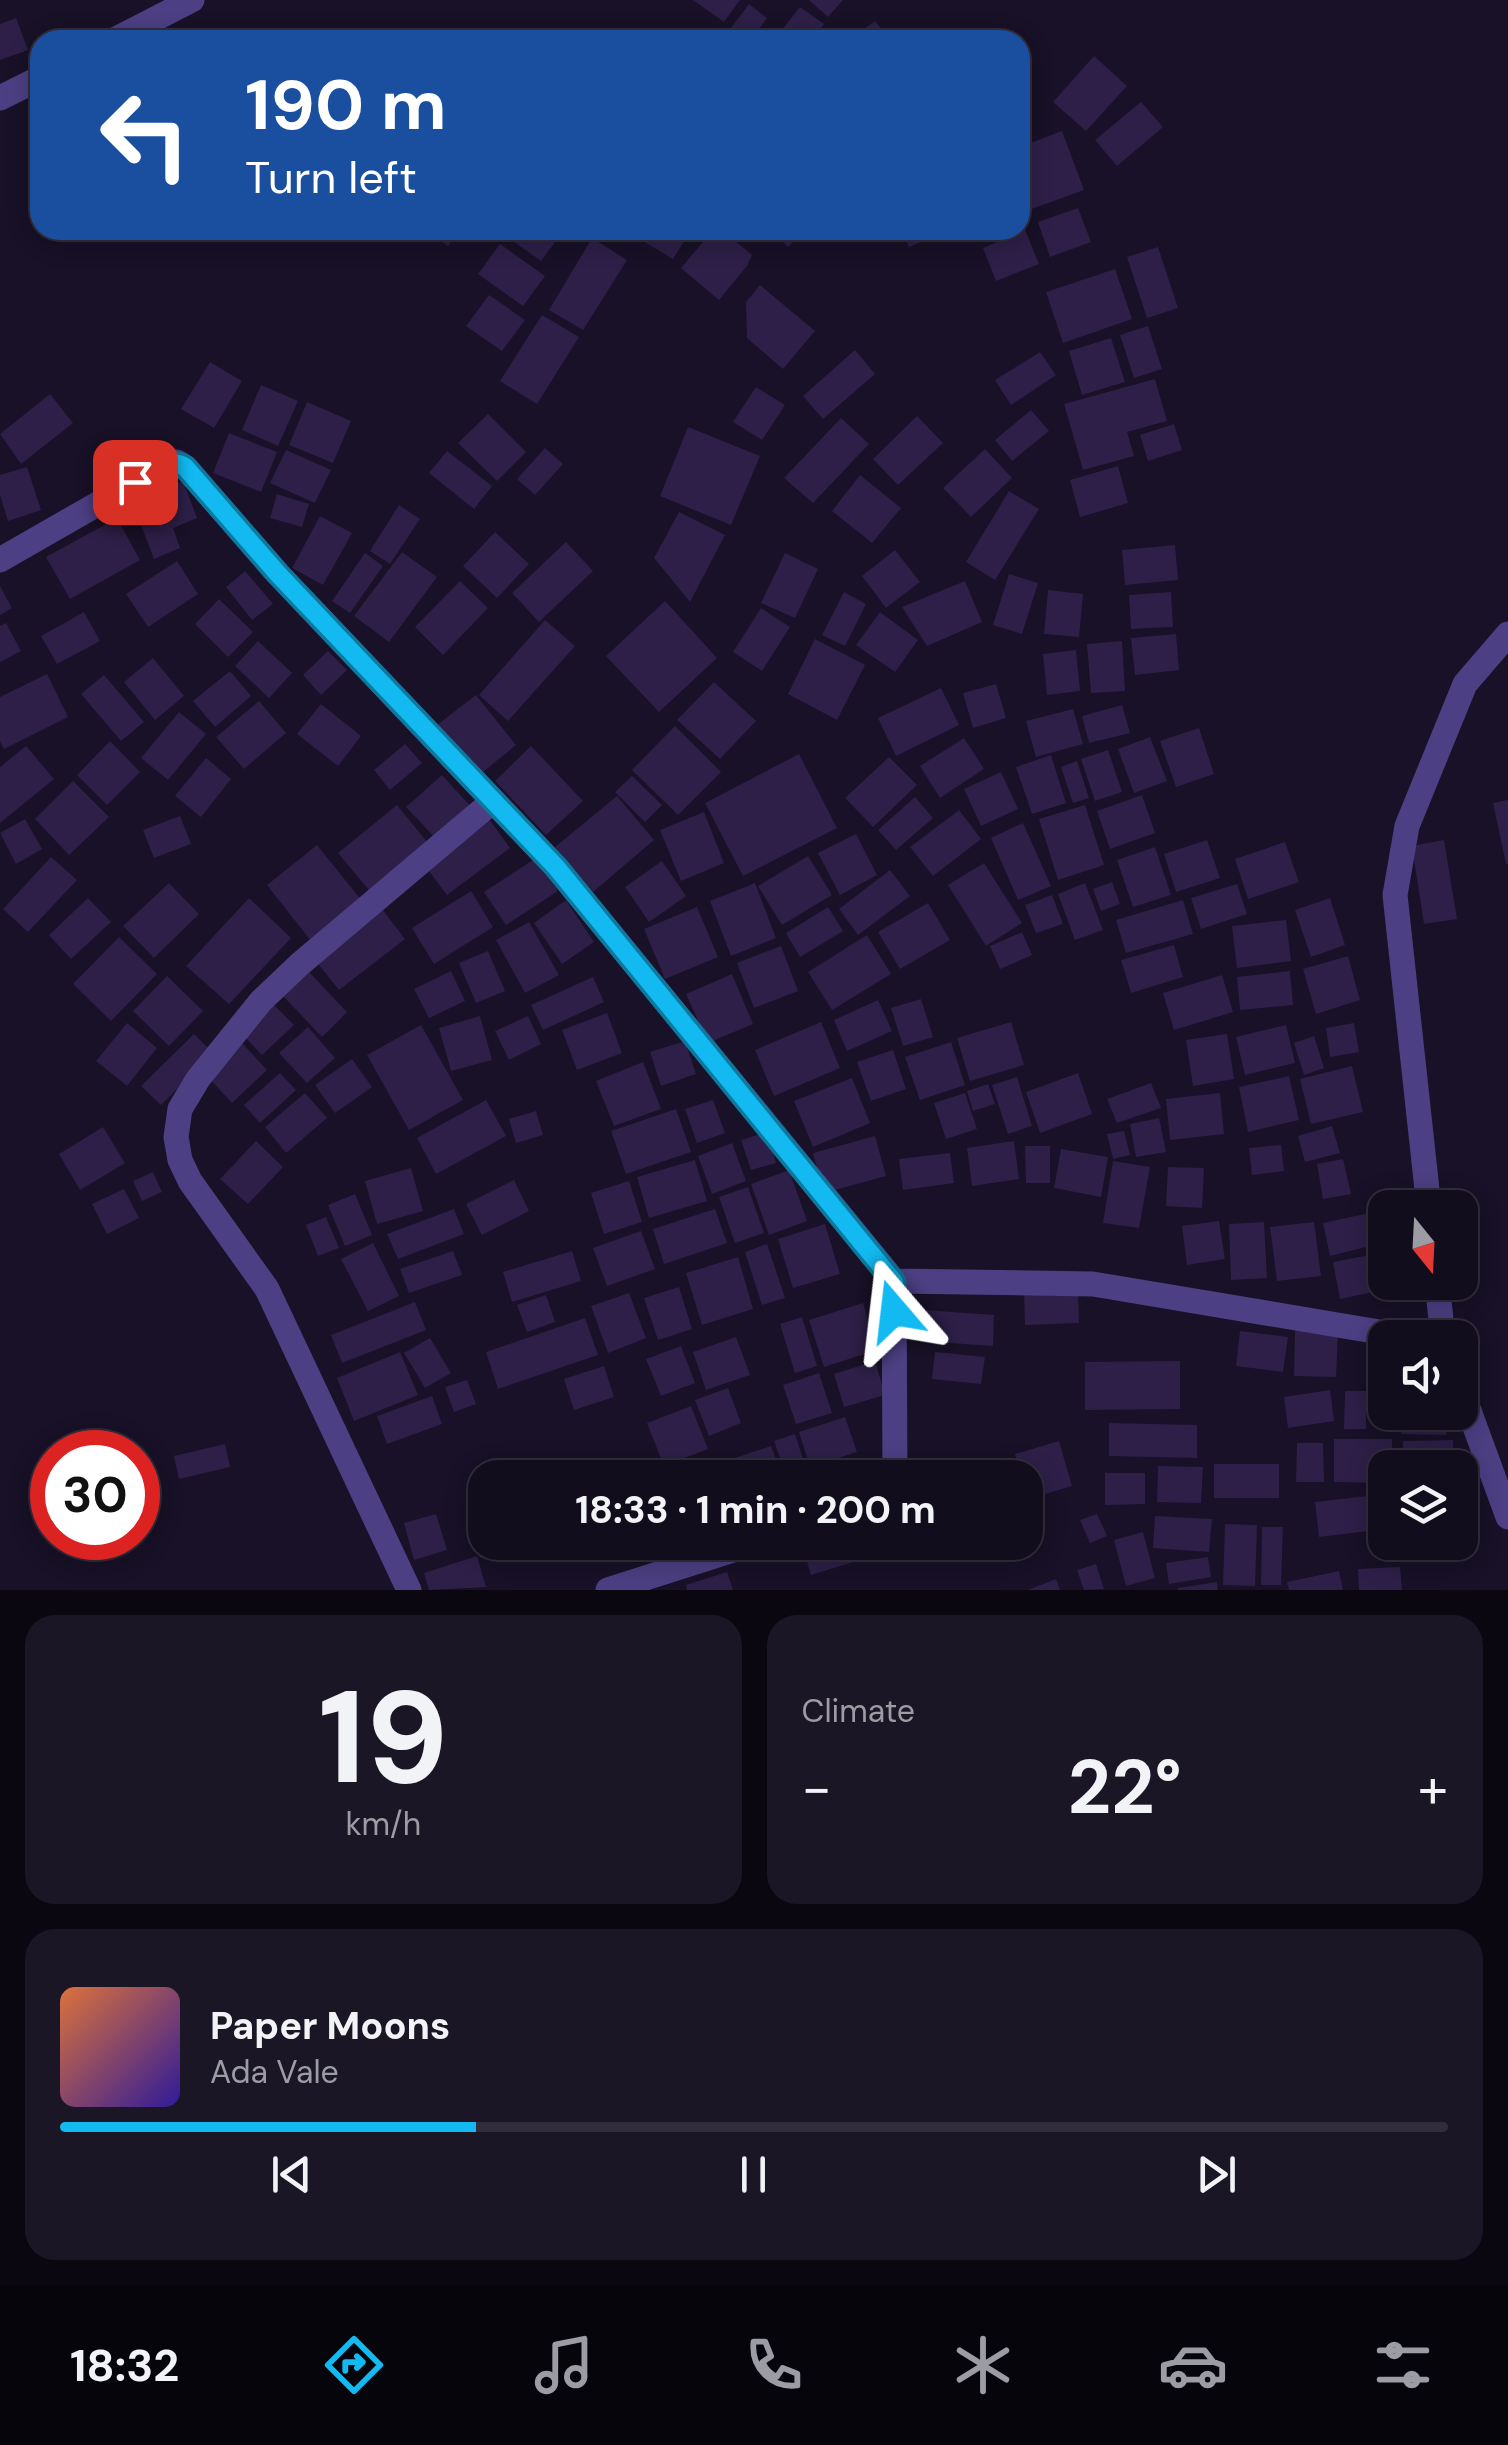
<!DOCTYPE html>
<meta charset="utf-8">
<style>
:root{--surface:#120d1d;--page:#1b1626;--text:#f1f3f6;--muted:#9c9ca4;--line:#312d3b;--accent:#12baf1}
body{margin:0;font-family:"DM Sans",sans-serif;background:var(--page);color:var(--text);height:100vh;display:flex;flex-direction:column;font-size:38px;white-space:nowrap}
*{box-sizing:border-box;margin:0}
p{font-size:32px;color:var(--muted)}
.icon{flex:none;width:55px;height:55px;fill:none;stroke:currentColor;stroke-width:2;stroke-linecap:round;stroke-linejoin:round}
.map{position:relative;height:1590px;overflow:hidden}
.details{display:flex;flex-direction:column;gap:25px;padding:25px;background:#0a0710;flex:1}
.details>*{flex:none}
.hud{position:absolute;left:30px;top:30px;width:1000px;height:210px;border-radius:30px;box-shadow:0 5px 25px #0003,0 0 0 2px var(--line);background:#1a4fa0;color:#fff;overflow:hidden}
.needle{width:65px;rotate:162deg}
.controls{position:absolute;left:1368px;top:1190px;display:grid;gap:20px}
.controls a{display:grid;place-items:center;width:110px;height:110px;border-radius:20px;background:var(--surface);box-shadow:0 5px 25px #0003,0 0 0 2px var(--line);font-size:50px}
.speed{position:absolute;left:30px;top:1430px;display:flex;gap:20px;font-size:50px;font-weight:700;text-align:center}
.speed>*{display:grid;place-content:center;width:130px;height:130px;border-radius:50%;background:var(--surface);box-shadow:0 5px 25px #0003,0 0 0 2px var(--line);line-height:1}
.speed .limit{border:15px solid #d22;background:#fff;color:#111}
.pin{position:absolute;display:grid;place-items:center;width:85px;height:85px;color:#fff;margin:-42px;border-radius:20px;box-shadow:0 5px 15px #0006}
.me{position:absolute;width:110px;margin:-55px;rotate:343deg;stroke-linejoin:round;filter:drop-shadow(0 0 8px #0008)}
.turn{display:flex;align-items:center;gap:35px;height:210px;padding:0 50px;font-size:45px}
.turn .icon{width:130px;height:130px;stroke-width:2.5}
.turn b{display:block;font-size:70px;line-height:85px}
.big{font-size:75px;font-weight:700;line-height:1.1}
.details .card{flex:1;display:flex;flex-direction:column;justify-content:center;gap:15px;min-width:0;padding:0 35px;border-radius:30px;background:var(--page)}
.details .dial{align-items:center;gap:0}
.dial b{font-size:130px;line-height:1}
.song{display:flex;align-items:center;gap:30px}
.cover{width:120px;height:120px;border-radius:15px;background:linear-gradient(135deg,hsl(20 70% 55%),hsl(250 70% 35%))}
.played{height:10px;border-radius:5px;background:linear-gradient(90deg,var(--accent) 30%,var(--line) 30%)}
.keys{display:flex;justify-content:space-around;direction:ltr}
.heat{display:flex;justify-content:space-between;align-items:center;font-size:55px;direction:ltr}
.details .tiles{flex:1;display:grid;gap:25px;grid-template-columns:1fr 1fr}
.card:last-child{grid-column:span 2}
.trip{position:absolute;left:468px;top:1460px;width:575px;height:100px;border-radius:30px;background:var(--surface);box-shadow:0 5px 25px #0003,0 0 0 2px var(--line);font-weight:700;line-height:100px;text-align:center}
.menu{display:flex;height:160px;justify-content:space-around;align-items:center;background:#07050c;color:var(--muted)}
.menu .icon{width:70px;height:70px}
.menu .active{color:var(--accent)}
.menu b{font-size:45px;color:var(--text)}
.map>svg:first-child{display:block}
.building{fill:#2d1f47}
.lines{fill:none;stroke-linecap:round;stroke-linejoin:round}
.street{stroke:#4c3f83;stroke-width:25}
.route-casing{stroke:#0c799d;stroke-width:25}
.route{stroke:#12baf1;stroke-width:18}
</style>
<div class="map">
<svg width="1508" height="1590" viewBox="0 0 1508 1590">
<rect width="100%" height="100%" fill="#181127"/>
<!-- building -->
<path class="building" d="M693 0H740L724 22Z
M809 0H843L828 17Z
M749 4 767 18 751 40H722Z
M800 7 824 24 812 40H774Z
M16 18 28 50 0 60V24Z
M875 21 889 40H849Z
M1094 56 1127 86 1086 131 1053 102Z
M1141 102 1163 127 1117 166 1095 140Z
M1062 131 1084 190 1026 211 1020 195V147Z
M1078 208 1091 242 1050 257 1038 222Z
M424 230H458L448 246Z
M512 230H564L541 261 507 237Z
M643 230H691L673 259 638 238Z
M713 230H722L752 255 747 266 719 300 681 268Z
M772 230H805L788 247Z
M901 230H950L909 247Z
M1025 230 1039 264 996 281 983 248Z
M592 238 627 260 583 330 549 310Z
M500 244 545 276 523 306 478 274Z
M1158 247 1178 308 1147 318 1127 257Z
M1115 269 1132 319 1063 343 1046 292Z
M760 285 815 331 783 369 747 338 746 302Z
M489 295 525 320 502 351 466 326Z
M542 315 579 337 537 404 500 381Z
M1148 326 1162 369 1134 378 1120 335Z
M1111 338 1125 382 1082 395 1069 351Z
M855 350 875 374 823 419 803 396Z
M1040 352 1056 375 1011 405 995 380Z
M210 362 242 381 214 428 181 409Z
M1155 379 1167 421 1127 432 1134 456 1083 470 1064 404Z
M261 385 298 401 278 446 242 430Z
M756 387 785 405 762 440 733 422Z
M50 394 73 423 21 464 0 434Z
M307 402 351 421 333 463 289 445Z
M1031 410 1049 431 1012 461 995 440Z
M488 414 526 452 497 481 458 443Z
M917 416 943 443 898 485 873 459Z
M841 418 869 444 813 503 784 478Z
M1174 424 1182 450 1148 461 1140 435Z
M688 427 760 456 731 525 660 496Z
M229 433 277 452 261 492 213 473Z
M545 448 563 464 535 495 517 479Z
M985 449 1012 478 971 517 943 488Z
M286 450 331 470 315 503 270 483Z
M447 451 492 486 474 509 429 473Z
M1118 466 1128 503 1080 517 1070 480Z
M27 467 41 510 8 521 0 495V475Z
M860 475 901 508 872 543 832 511Z
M183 481 197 518 173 528 180 548 154 559 132 501Z
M1009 491 1039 509 995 580 966 562Z
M277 494 309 504 302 527 270 518Z
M399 505 420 519 390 564 370 551Z
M679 512 725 535 690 602 654 558Z
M320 516 352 533 323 585 292 568Z
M117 518 140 560 70 599 46 557Z
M495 532 529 564 497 598 463 566Z
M566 542 593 571 539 622 512 593Z
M1175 545 1178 580 1125 585 1122 550Z
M895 550 920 582 886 608 862 576Z
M402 552 437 577 389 642 354 616Z
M365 553 383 566 350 613 332 601Z
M785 553 818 569 795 618 761 603Z
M177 561 198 594 148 627 126 594Z
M245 571 273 604 252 620 226 587Z
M1009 574 1038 583 1022 634 993 625Z
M460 581 488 608 443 655 415 627Z
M965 581 982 622 927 646 902 607Z
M0 586 12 608 0 615Z
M1048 590 1083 594 1079 637 1044 634Z
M844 592 866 604 845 646 822 635Z
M1171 592 1173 627 1131 629 1129 595Z
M219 599 253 632 228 657 195 624Z
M665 601 717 658 659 712 606 656Z
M761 608 790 627 762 671 733 652Z
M84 612 100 641 57 664 41 636Z
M880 612 918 640 895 672 856 645Z
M545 620 575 646 508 721 479 695Z
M6 623 21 651 0 662V626Z
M1176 634 1179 670 1135 675 1131 638Z
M815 639 865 665 837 720 788 694Z
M258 641 292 673 269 698 235 666Z
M1122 641 1125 691 1091 693 1087 644Z
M1076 650 1080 691 1047 695 1043 654Z
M328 651 347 670 321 695 303 675Z
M153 658 184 696 155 720 124 682Z
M230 671 251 696 215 727 193 701Z
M47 674 68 717 4 749 0 741V697Z
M104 675 144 722 121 741 81 694Z
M714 682 756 721 720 759 677 720Z
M996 684 1006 718 973 728 963 693Z
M941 688 959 725 896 756 878 718Z
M476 695 516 745 478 776 437 725Z
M259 701 286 733 244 769 216 737Z
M321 704 361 736 338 766 297 734Z
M1122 705 1130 733 1089 743 1082 716Z
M1073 709 1083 744 1036 757 1026 721Z
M179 712 206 734 168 780 141 758Z
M675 726 721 772 678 815 632 770Z
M1199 728 1214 774 1176 787 1160 741Z
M1150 737 1167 781 1134 793 1118 749Z
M964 738 984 769 940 798 920 766Z
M110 741 140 772 107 805 77 775Z
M405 744 422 763 390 790 374 770Z
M26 746 54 779 0 823V767Z
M531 746 583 801 546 835 495 781Z
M1108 750 1122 792 1095 801 1081 759Z
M799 754 837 828 743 876 705 803Z
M1051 755 1066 803 1032 814 1016 767Z
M889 757 917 785 873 827 845 798Z
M206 758 231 779 201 817 175 796Z
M1077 761 1089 798 1073 803 1061 767Z
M1001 772 1018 809 981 826 964 789Z
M442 775 472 808 437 840 406 807Z
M632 776 662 805 645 822 615 792Z
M73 781 109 817 69 855 35 819Z
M1142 795 1155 833 1110 849 1097 811Z
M617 796 654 840 593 892 555 847Z
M915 797 933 818 896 850 878 830Z
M1508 800V864H1506L1493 803Z
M397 805 432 848 373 895 338 853Z
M1085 805 1104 865 1058 880 1039 819Z
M959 810 981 839 933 876 910 847Z
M704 812 724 863 681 881 660 830Z
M180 816 191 844 154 858 143 830Z
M25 819 42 849 16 864 0 833Z
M489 819 510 848 447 895 426 867Z
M1023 823 1051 886 1018 900 991 838Z
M856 834 877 875 840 895 818 853Z
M1207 840 1220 878 1176 892 1164 854Z
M1444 840 1457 919 1424 924 1412 846Z
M1285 842 1299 882 1248 899 1235 859Z
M317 845 362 901 311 941 267 885Z
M1155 847 1171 895 1133 907 1117 860Z
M808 856 832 895 782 925 758 886Z
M51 857 77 880 28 932 3 909Z
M536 858 558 891 506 925 484 892Z
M662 861 686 896 649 922 625 887Z
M984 863 1022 923 986 946 948 885Z
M890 870 910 896 858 935 839 909Z
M1112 882 1120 904 1101 911 1093 889Z
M169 883 199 914 154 958 123 926Z
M755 883 776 938 731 956 710 901Z
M1085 883 1103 930 1075 940 1058 894Z
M1237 884 1247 914 1201 929 1191 898Z
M471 891 493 927 434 964 412 928Z
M1052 895 1063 924 1036 933 1025 905Z
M88 898 111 922 71 959 49 935Z
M249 898 291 938 229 1004 186 966Z
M1330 898 1345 945 1311 957 1295 910Z
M566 900 594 942 562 964 534 923Z
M1183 900 1193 934 1126 953 1116 920Z
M928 903 950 940 900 969 878 932Z
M379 905 405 939 339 990 312 956Z
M697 907 718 957 665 979 644 929Z
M828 907 843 931 800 957 786 933Z
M1286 920 1291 961 1237 968 1232 926Z
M529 922 559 975 525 993 496 940Z
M1022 932 1032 955 1000 969 990 946Z
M867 935 891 974 832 1010 808 972Z
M119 937 157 974 111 1021 73 984Z
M1174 945 1183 977 1131 993 1121 960Z
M781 946 798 991 754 1008 737 963Z
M488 951 505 991 476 1003 459 963Z
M1348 956 1360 1000 1316 1014 1303 969Z
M451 971 465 1001 429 1018 414 989Z
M1290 971 1293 1005 1240 1010 1237 977Z
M309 972 347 1012 322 1037 283 996Z
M732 974 753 1024 708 1043 686 994Z
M1222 975 1233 1012 1174 1030 1163 993Z
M167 976 203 1011 169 1046 133 1011Z
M593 977 604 1002 543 1030 531 1005Z
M921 999 933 1037 903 1046 891 1008Z
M878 1000 892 1031 847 1051 834 1020Z
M274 1005 294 1025 262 1055 242 1034Z
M607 1013 622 1053 577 1070 562 1030Z
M480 1016 492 1060 451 1071 439 1028Z
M528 1016 541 1044 509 1060 495 1031Z
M821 1022 840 1068 774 1096 755 1050Z
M1011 1022 1024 1065 970 1081 957 1038Z
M127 1023 157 1048 127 1086 96 1061Z
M1354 1023 1359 1052 1330 1057 1326 1028Z
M421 1025 463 1100 409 1130 367 1055Z
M1286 1025 1295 1063 1245 1075 1236 1037Z
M308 1027 335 1058 307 1083 279 1053Z
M194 1034 213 1053 161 1105 141 1086Z
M1227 1034 1234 1079 1193 1086 1186 1040Z
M1314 1036 1324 1068 1304 1075 1294 1043Z
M685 1041 696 1074 661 1086 650 1052Z
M951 1042 965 1085 920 1100 905 1057Z
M242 1043 267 1070 232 1103 206 1075Z
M893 1050 906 1089 871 1101 857 1062Z
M352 1059 372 1087 335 1113 315 1085Z
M643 1062 661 1109 614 1126 596 1081Z
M1352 1066 1363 1112 1311 1124 1300 1079Z
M280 1073 296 1090 260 1123 244 1105Z
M1078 1073 1092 1114 1040 1133 1026 1092Z
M1289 1076 1299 1120 1248 1132 1239 1087Z
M1017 1077 1032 1126 1008 1134 992 1085Z
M852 1078 870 1123 813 1147 794 1101Z
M1151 1083 1161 1108 1117 1123 1107 1099Z
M988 1084 995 1104 973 1111 967 1091Z
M305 1093 327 1118 286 1153 265 1127Z
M965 1093 977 1129 946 1139 934 1103Z
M1220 1093 1224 1134 1170 1140 1166 1099Z
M486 1100 506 1136 436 1174 417 1138Z
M713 1100 725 1133 697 1143 685 1109Z
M676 1109 691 1152 626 1174 611 1131Z
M536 1111 543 1135 516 1143 509 1119Z
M1159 1118 1166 1152 1136 1157 1130 1124Z
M1332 1126 1340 1153 1305 1162 1298 1136Z
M103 1127 125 1163 80 1190 59 1154Z
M1124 1131 1130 1155 1113 1159 1107 1134Z
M767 1132 776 1163 751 1170 741 1140Z
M875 1136 886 1176 824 1193 813 1153Z
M256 1141 283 1167 248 1204 220 1179Z
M1014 1141 1019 1179 972 1186 967 1148Z
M732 1143 746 1181 712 1194 698 1156Z
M1281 1145 1284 1171 1252 1175 1249 1148Z
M1025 1146H1050V1183H1026Z
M1061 1149 1108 1157 1101 1197 1054 1188Z
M950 1153 954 1183 903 1190 899 1159Z
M1343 1159 1351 1194 1323 1199 1317 1164Z
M695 1160 707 1201 649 1218 637 1177Z
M1113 1161 1150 1167 1139 1228 1103 1223Z
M1168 1167 1204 1168 1202 1208 1166 1206Z
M411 1168 423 1211 377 1224 365 1181Z
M789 1170 807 1221 769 1235 751 1184Z
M153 1172 162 1192 142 1201 133 1181Z
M514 1180 529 1211 482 1235 466 1204Z
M629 1181 642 1222 604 1234 591 1193Z
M748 1187 764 1233 735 1243 719 1197Z
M124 1189 139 1218 107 1234 92 1204Z
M355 1194 372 1235 345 1246 328 1205Z
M454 1209 464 1234 398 1259 387 1234Z
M715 1209 727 1243 664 1264 653 1229Z
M1374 1212 1382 1243 1330 1256 1323 1223Z
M326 1217 339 1248 318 1256 306 1225Z
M1219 1221 1225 1259 1187 1265 1182 1226Z
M1264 1222 1267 1278 1231 1280 1229 1224Z
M1314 1222 1321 1276 1277 1281 1270 1227Z
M825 1224 840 1274 793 1288 778 1239Z
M641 1231 655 1269 607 1286 593 1248Z
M373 1243 399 1296 368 1311 341 1259Z
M767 1244 785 1298 762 1305 745 1252Z
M453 1251 462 1275 409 1293 400 1269Z
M572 1251 581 1281 512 1302 503 1272Z
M1381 1253 1388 1289 1340 1299 1333 1262Z
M738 1257 753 1309 702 1325 686 1273Z
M679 1287 692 1329 658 1340 644 1298Z
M1078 1291 1079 1323 1025 1325 1024 1293Z
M629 1293 646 1338 608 1353 591 1306Z
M546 1295 555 1322 527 1332 517 1305Z
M415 1302 426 1330 342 1363 331 1335Z
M863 1303 877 1350 824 1367 809 1320Z
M924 1310 994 1315 993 1346 922 1341Z
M802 1317 817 1366 795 1373 780 1324Z
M585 1318 598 1355 498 1389 486 1352Z
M1295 1330 1338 1332 1336 1377 1294 1376Z
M1240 1331 1288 1337 1283 1372 1236 1366Z
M736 1337 750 1375 706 1390 693 1352Z
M430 1338 451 1373 425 1388 404 1353Z
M681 1346 695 1383 661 1396 646 1359Z
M400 1352 418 1395 354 1421 337 1378Z
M935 1352 985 1357 981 1384 932 1379Z
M875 1361 885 1395 844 1407 834 1374Z
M1180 1361V1409L1085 1410V1362Z
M604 1366 614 1397 574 1410 564 1379Z
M819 1373 832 1413 796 1424 783 1385Z
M467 1380 476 1404 454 1412 445 1387Z
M1370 1383H1385V1411H1370Z
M728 1388 741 1423 709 1436 695 1400Z
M1330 1390 1334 1421 1288 1428 1284 1397Z
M1345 1391H1366V1429H1344Z
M432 1396 442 1424 387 1444 377 1416Z
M691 1406 708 1449 664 1466 647 1423Z
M845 1417 857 1452 810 1467 799 1432Z
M1402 1419 1446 1420V1435L1401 1434Z
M1109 1423 1197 1425V1458L1109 1456Z
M795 1434 806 1468 786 1475 774 1441Z
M1334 1439H1392V1468H1385V1483L1334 1482Z
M1453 1440V1468H1403V1441Z
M1059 1441 1072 1486 1028 1499 1025 1478H1022L1015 1454Z
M1297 1443H1323L1324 1482H1296Z
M225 1444 230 1467 179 1479 174 1456Z
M771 1446 783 1478H742L735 1458Z
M1214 1464H1279V1498H1214Z
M1158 1466 1203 1467 1201 1503 1157 1502Z
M730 1468 733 1478H703V1477Z
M1105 1473H1145V1504L1105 1505Z
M1385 1494V1529L1319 1537 1315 1502Z
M436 1514 447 1550 414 1560 404 1523Z
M1097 1514 1107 1536 1090 1543 1080 1520Z
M1155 1516 1212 1519 1209 1552 1153 1548Z
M1225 1524 1257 1525 1255 1586 1223 1585Z
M1262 1527H1283L1281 1585H1261Z
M1143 1532 1155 1578 1126 1586 1114 1540Z
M833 1542H858L863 1559 811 1575 804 1552Z
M477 1556 486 1587 429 1590 424 1573Z
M1208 1557 1211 1577 1169 1584 1166 1563Z
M1096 1564 1104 1589 1084 1590 1077 1570Z
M1400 1567 1402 1590H1359L1358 1569Z
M1339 1571 1343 1590H1289L1287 1582Z
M727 1572 733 1590H687L686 1585Z
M1056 1579 1060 1590H1028Z
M1217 1582 1218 1590H1178V1588Z"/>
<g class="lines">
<!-- street -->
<path class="street" d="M114 40 192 0
M0 98 40 78
M0 560 169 463 177 462 185 467 278 574 556 867 894 1281 895 1478
M1429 1208 1395 895 1407 826 1465 684 1508 634
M894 1281 1093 1284 1415 1338
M1437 1282 1443 1338
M1460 1386 1508 1517
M409 1590 267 1289 190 1181 180 1160 176 1137 180 1109 198 1079 261 1001 300 964 493 801
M608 1590 758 1542"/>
</g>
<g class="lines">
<defs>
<path id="route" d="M135 482C150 474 169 456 185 467L278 574 556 867 894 1282V1311"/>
</defs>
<!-- route casing -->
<use href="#route" class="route-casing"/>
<!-- route -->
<use href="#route" class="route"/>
</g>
</svg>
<div class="controls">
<a><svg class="needle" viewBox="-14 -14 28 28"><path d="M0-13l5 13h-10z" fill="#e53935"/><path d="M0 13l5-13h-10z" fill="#9c9ca4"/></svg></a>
<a><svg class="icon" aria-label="sound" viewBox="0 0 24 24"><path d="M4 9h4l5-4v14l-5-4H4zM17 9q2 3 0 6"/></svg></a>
<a><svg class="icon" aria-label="layers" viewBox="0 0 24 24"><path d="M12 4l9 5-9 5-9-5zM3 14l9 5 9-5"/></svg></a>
</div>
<div class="speed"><div class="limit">30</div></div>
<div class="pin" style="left:135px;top:482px;background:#d93025"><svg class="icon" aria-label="arrive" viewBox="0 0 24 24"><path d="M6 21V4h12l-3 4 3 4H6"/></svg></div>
<svg class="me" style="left:894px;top:1311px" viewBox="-20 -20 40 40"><path d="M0-17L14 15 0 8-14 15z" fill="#12baf1" stroke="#fff" stroke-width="4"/></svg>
<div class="trip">18:33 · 1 min · 200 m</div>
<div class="hud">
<div class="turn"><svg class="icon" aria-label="left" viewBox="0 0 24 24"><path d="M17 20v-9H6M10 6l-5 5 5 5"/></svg><div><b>190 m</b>Turn left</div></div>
</div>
</div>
<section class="details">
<div class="tiles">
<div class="card dial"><b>19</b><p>km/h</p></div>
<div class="card"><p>Climate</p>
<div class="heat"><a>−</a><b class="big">22°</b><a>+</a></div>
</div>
<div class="card">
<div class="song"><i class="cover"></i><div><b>Paper Moons</b><p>Ada Vale</p></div></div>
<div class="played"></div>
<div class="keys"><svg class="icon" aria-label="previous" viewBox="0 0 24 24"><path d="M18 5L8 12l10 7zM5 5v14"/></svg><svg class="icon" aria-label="pause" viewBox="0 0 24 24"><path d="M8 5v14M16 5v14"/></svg><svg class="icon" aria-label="next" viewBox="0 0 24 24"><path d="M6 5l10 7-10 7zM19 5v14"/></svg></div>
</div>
</div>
</section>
<nav class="menu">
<b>18:32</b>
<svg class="icon active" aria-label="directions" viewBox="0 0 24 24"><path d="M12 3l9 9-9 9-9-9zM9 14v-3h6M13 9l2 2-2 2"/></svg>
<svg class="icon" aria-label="music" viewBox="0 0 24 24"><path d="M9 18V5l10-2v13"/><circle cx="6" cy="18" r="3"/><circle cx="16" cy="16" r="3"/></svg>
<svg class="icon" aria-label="phone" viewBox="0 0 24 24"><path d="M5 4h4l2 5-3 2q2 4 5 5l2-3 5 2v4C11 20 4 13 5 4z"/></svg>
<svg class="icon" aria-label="climate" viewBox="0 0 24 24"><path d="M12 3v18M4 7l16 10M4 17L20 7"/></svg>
<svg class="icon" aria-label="car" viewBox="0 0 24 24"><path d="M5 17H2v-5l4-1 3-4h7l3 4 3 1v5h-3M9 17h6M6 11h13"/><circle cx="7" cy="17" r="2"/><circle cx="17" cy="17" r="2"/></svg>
<svg class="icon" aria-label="filters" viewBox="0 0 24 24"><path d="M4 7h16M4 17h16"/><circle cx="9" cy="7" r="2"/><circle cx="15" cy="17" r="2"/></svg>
</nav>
